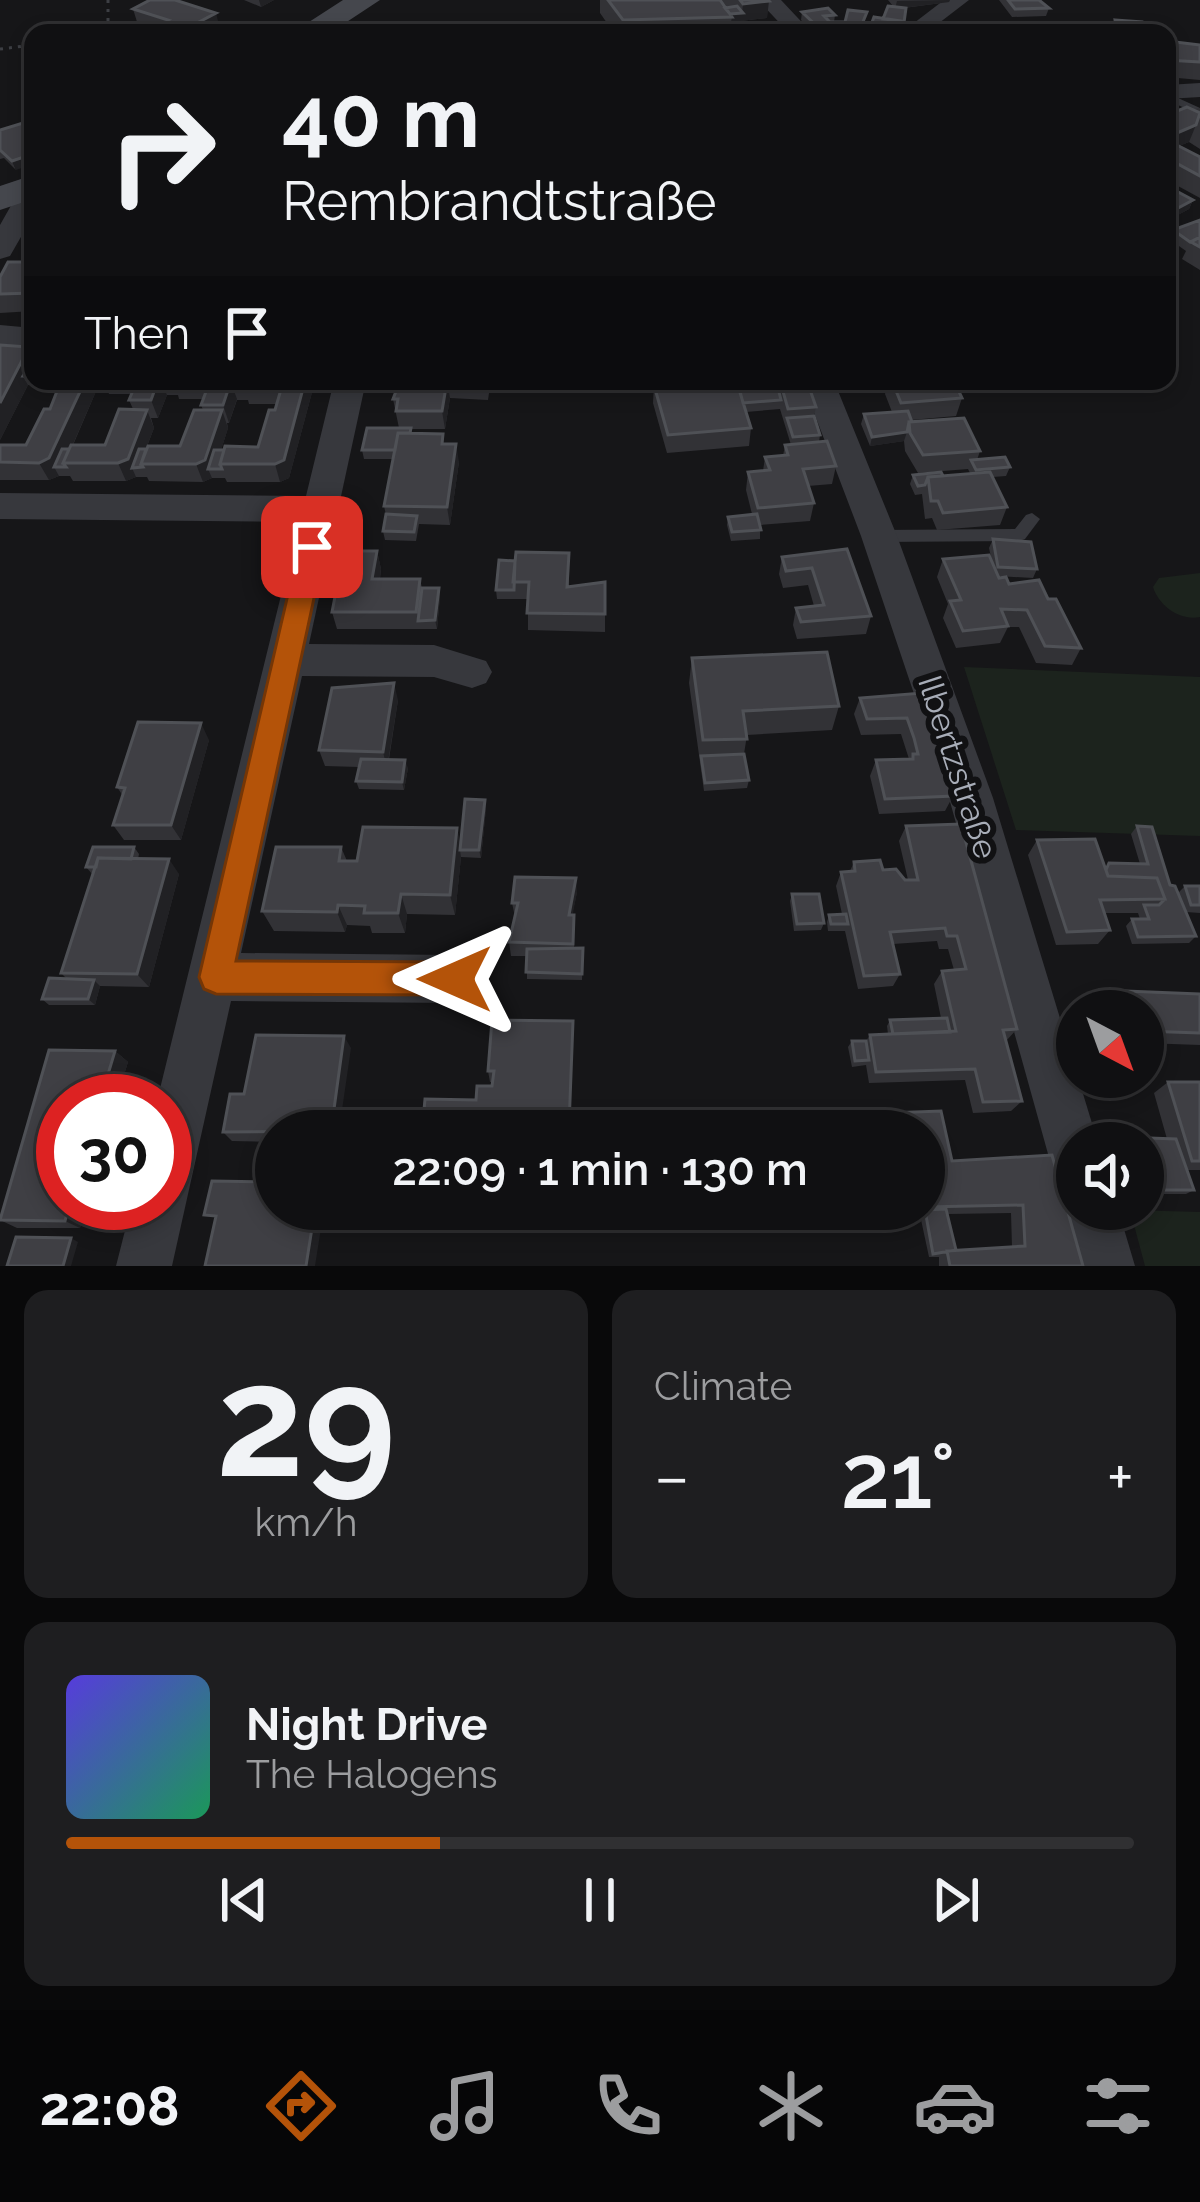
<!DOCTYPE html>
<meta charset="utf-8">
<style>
:root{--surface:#101012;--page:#1e1e20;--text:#f1f3f6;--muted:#9c9d9f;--line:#303032;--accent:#b45309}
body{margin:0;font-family:Raleway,sans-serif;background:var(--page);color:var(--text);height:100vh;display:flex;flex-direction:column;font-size:45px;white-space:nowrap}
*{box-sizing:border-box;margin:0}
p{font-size:39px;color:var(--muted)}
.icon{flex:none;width:66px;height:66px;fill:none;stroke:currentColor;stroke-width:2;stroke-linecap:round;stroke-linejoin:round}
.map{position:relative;height:1266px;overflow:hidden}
.side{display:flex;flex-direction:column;gap:24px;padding:24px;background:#09090a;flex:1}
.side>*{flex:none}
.banner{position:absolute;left:24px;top:24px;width:1152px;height:366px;border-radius:24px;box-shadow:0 6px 18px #0003,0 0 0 3px var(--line);background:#101012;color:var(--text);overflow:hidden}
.needle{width:78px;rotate:139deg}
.tools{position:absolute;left:1056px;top:990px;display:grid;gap:24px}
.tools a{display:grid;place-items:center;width:108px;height:108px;border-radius:50%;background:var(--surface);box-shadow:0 6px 18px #0003,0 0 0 3px var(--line);font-size:60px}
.speed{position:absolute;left:36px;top:1074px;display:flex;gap:24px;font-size:60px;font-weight:700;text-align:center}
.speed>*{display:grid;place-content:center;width:156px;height:156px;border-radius:50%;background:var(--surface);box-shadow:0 6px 18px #0003,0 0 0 3px var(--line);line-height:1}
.speed .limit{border:18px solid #d22;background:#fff;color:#111}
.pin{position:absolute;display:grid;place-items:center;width:102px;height:102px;color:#fff;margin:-51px;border-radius:24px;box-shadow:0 6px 18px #0006}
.me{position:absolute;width:132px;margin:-66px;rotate:270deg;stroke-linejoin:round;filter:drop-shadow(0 0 9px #0008)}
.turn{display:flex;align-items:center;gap:42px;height:252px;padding:0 60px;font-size:54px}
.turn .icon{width:156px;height:156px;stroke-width:2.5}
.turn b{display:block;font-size:84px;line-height:102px}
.then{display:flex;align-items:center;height:114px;padding:0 60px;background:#0003;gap:24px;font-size:45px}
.big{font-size:90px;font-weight:600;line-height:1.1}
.side .tile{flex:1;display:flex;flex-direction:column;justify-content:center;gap:18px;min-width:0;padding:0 42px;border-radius:24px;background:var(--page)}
.side .dial{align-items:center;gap:0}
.dial b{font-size:156px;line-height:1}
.song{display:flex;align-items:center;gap:36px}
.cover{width:144px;height:144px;border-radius:18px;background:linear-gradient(135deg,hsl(250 70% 55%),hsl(150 70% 35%))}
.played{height:12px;border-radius:6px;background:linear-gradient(90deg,var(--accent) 35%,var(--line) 35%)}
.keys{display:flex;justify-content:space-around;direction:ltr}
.heat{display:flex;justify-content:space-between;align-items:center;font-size:66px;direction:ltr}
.side .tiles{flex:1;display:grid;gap:24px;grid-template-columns:1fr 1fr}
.tile:last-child{grid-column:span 2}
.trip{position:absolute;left:255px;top:1110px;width:690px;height:120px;border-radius:60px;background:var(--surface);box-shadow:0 6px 18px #0003,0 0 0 3px var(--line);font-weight:600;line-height:120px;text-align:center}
.tabs{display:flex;height:192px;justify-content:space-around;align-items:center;background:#060607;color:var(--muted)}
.tabs .icon{width:84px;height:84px}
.tabs .on{color:var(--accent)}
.tabs b{font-size:54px;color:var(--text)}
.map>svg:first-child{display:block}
.green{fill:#1c231d}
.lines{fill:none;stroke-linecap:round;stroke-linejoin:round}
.path{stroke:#3d3f44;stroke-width:3;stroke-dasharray:3 6;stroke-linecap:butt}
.service{fill:#37383d;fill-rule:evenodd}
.minor{fill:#37383d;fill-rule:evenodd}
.secondary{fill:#45474d;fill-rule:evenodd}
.wall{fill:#323236;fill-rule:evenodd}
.shaded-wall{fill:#212124}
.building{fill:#3f3f44;stroke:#4f5156;stroke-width:3}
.route{fill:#b45309;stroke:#753606;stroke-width:3}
.labels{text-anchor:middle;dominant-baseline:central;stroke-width:12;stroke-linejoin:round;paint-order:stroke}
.street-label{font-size:33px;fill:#a8adb8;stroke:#111113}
</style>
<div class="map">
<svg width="1200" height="1266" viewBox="0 0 1200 1266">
<rect width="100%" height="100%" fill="#161618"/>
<!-- green -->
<path class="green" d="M1200 573V617C1180 621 1159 606 1153 587L1159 578Z
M964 667 1200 677V836L1016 830Z
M1130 1210 1200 1212V1266H1145Z"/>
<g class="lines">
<!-- path -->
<path class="path" d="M108 0V33
M0 49 33 45"/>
<!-- service -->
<path class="service" d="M1167 93 1200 108V115L1167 100Z
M1032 513 1040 519 1025 539 1019 541 879 542 871 536 879 530 1015 529 1026 515Z"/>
<!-- minor -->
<path class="minor" d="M758 0H781L812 33H789Z
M944 0H969L926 33H901Z
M1200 83V97L1167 99V85Z
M26 182 33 184V216L10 256 0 259V225L13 202V190Z
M0 325 33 328V348L0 345Z
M334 381H366L309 644 434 645 486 661 492 672 486 683 472 688 434 677 302 676 241 953 455 955 472 962 479 979 472 996 455 1003 231 1001 172 1266H116L132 1203H165V1101H157L299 522 0 519V493L306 496Z
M802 381H834L897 536 993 798 1098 1143H1077V1209H1118L1135 1266H1079L1064 1209 1076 1188 1058 1180 1050 1161 949 798 861 536Z"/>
<!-- secondary -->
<path class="secondary" d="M343 0H380L330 33H292Z
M33 175V199L0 210V186Z"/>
</g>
<!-- wall -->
<path class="wall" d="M244 0H274L261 7Z
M600 0H768L767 18 731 22 730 33H614L600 13Z
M888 0H950L949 2 904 8H906L903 33H868L893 6Z
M999 0H1039L1049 8 1046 16 1012 17Z
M133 9 220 29 213 33H139L149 29 138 25Z
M802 12 835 15 834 22 865 21 861 33H814L801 20Z
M1167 41 1200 45V80L1167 77Z
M1200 108V149L1189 142 1179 146 1200 157V198L1167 180V115Z
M0 130 16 170 4 158 0 159Z
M1167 186 1193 200 1189 209 1174 217 1167 213Z
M1200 220V270L1182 259 1186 251 1169 239 1173 230Z
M33 262V311L0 313V277Z
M0 345 29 347 33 355V381H313L314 385 289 478 280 482H227L225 478H212L203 482 149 481 147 477H136L126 481H73L70 476H59L49 480H0V445H26L50 409 58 389H40L38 385H28L0 440ZM97 389H107L109 394H132L129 400 133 409 105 445H73ZM167 395H178L179 399H204L201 405 203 410 180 446 146 449 154 428 151 418H158ZM237 400H248L249 404H277L258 447 221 450 228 428 227 423H229Z
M682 381H807L816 407 814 416 820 435 819 442 836 466 832 484 808 486 814 503 810 521 760 525V539L731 541 727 525 728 517 752 514 746 490 748 472 763 471 765 457 783 456 785 445H791L780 409 746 412 751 428 749 446 667 453 653 403 654 385 681 383Z
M888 381H954L962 398 956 416 911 420 912 422 980 451 977 460 1010 467 1006 476 993 477 1007 507 1000 525 937 530 932 518 925 519 922 494 915 495 910 484 913 475 943 476 970 473 968 469 918 473 905 451 904 441 870 446 861 424 864 414 892 412 885 394Z
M490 386 488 400 450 398 445 429H411L412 434 445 444 459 462 450 525 419 524 416 541 385 540 383 531 386 515 384 506 393 459H364L362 450 399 428 393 399Z
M993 539 1037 569 1033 578 998 576 1009 584 1048 599 1081 648 1072 665 1036 663 1019 627H1008L1000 643 956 648 943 618 948 604 937 577 943 559 992 562 989 548Z
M847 549 871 616 866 634 797 639 793 625 796 608 814 606 808 585 783 588 779 574 782 557Z
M377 551 381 569 380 579H420L422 588H439L440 596 437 629H337L332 612Z
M569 553V587L605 582V632L528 630V599H497L496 590 515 561Z
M692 658 839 706 832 730 747 735 744 754 749 780 747 788 704 791 689 683Z
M922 693 953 796 945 811 879 814 870 776 876 760 909 759 901 734 861 735 854 714 860 698Z
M398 700 389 759 408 768 404 790 359 789 356 781 359 767 325 766 319 750Z
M209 740 181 840H124L113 825 123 796 117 787Z
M486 808 481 858 461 857 455 915 407 914 405 933H372L370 926 347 925 345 932 274 931 262 911 341 847 347 861H357L460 842Z
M906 826 1017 1029 1006 1041 1022 1101 1011 1111 973 1113 965 1080 869 1083 866 1065 852 1067 848 1047 852 1041H866L870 1035 888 1034 887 1026 890 1020 941 1018 934 984 942 971 954 970 948 949H939L937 941 893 944 900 974 893 986 858 989 845 931H828L827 922 829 915 842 914 836 886 841 872 850 871 854 862 883 870 908 880 899 841Z
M1137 826 1170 885 1178 893 1185 886H1200V913L1186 912 1196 936 1189 943 1132 944 1126 926 1132 919H1140L1138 913H1105L1110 930 1098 944 1056 945 1028 855 1037 840 1105 868 1109 863 1140 864 1131 834Z
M134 847 139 854 138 859 179 874 149 987 100 986 95 1005H49L42 999 67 979 61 973 93 875 86 867Z
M577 892 572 915H574V948H583L582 980 527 979V956H511L509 942 515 917 512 903Z
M792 894 824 923 821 930 794 931 790 901Z
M1100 990 1200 994V1045L1143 1043V1011H1090L1088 1002Z
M573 1021 570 1131H362L424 1110 476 1100 492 1086 493 1082H490L488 1071Z
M351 1048 276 1131V1142L232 1141 223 1132 244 1094Z
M49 1050 115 1051 128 1062 116 1101H63V1203H87L80 1228H17L0 1220Z
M1168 1082H1200V1170H1186L1194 1190 1186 1194H1143V1143L1114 1142 1121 1137 1167 1139 1154 1093Z
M941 1111 952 1161 1052 1155 1083 1266H939V1257H929L920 1215 871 1216 870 1209H924V1131H856L855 1124 862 1114ZM1011 1213 1012 1247 956 1250 948 1214Z
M389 1209H509L507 1231 394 1228 388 1220Z"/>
<!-- shaded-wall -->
<path class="shaded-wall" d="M259 0H274L261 7Z
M950 0 949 2 895 9 897 1Z
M769 1 767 18 731 22 732 17H719L742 13 743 4Z
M216 13 220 29 213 33H178Z
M1196 125 1189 142 1169 150 1177 133Z
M33 154V164L16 170 12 161Z
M1193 200 1189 209 1174 217 1178 208Z
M29 347 33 355V371L23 376 28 385 0 440V403Z
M85 381H93L97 389 63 467H54L59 476 49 480 39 463Z
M158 381H172L163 386 167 395 158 418 151 400Z
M231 381H243L234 391 237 399 229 423 223 405Z
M305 381H313L314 385 289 478 280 482 275 464Z
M447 381 450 398 445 429 442 411Z
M147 410 154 428 139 467 132 468 128 459Z
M222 410 228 428 215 469H208L212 478 203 482 196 464Z
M907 432 904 441 870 446 872 437Z
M456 444 459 462 450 525 447 507Z
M128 459 136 477 126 481 118 463Z
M377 551 381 569 377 597 372 579Z
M439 588 440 596 437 629 435 620Z
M394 683 398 700 387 768 383 752Z
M201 723 209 740 181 840 171 825Z
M405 760 408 768 404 790 402 782Z
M485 800 486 808 481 858 479 850Z
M457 828 462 850H460L461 857 455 915 450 895Z
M169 859 179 874 149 987 137 974Z
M576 878 577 892 570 929 569 915Z
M401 894 407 914 405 933 398 913Z
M338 905 347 925 345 932 337 912Z
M94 980 100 986 95 1005 88 999Z
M344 1036 351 1048 339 1131H331Z
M115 1051 128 1062 116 1101H100Z
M70 1203H87L80 1228 65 1221Z
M315 1209H324L315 1266H306Z
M71 1238 78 1242 71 1266H63Z"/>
<!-- building -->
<path class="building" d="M150 0H175L216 13 178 33H139L168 20 133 9Z
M608 0H720L732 17 623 20Z
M740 0H768L769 1 743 4Z
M1008 0H1039L1049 8 1015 9Z
M737 6 743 13 730 14 725 8Z
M888 6 906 8 903 30 899 29 901 21 883 19Z
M828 8 835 15 824 16 830 22H845L848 10 867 12 860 29 822 31 802 12Z
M874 17 901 21 897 33H868Z
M1115 20 1142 22 1143 33H1117Z
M1024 25 1046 26 1047 33H1025Z
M1167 41 1200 45V62L1167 60Z
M1187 107 1200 113 1196 125 1177 133 1167 128V115Z
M23 123H33V133L26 137 33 145V154L12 161 0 150V130Z
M1171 142 1200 157V176L1167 158V144Z
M1167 186 1193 200 1178 208 1167 202Z
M1200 220V237L1190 242 1173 230Z
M1200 237V247L1191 242Z
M8 262H33V293L0 294V277Z
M0 345 29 347 0 403Z
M32 360 33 366 31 371 33 376H23Z
M61 381H85L49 458 39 463 0 462V445H26L44 409H50Z
M137 381H158L151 400H129Z
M165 381H173L175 386H163Z
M210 381H231L223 405H201Z
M237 381H245L243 386 245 391H234Z
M245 381H305L284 460 275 464H220L225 446 258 447 269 410H275L282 386H243Z
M400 381H447L442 411H396L398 399H393Z
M449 381H489L487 391H449Z
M684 381H757L737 383 751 428 668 435 654 385 684 383Z
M780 381H807L816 407 788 409Z
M892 381H954L962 398 901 403Z
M778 388 781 400 743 403 740 391Z
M119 409 147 410 128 459 118 463H63L71 445H105Z
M194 410H222L205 460 196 464H141L148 446H180Z
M908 411 912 422H909L907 432 872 437 864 414Z
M814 416 820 435 793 437 787 418Z
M964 418 980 451 923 455 910 433 909 422Z
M367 428H411L410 433H398L395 450H362Z
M398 433 443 434 442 444H456L447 507 384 506Z
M827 441 836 466 803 469 814 503 758 508 748 472 770 470 765 457 788 455 785 445Z
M62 449H69L63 463 66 467H54Z
M139 449H146L141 464 143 467 132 468Z
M214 450H224L220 464 222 469H208Z
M1005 457 1010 467 976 470 971 460Z
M941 472 943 476 928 477 925 485 918 486 913 475Z
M990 472 1007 507 943 513 938 501H931L928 477Z
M386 514 417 516 414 532 383 531Z
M757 514 761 530 732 532 728 517Z
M993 539 1031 542 1037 569 998 567Z
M847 549 871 616 801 622 796 608 824 605 812 568 786 571 782 557Z
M344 551H377L372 579H420L416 612H332Z
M516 552 569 553 567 587 605 582V614L527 613 529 582H513Z
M989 555 999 578 1006 577 1009 584 1039 580 1048 599H1056L1081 648 1045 646 1027 610 1001 609 1008 626 963 631 950 601 961 600 943 559Z
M499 560 515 561 514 590H496Z
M422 588H439L435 620 418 621Z
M827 652 839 706 743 711 747 739 703 740 692 658Z
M394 683 383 752 319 750 332 688Z
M922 693 953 796 885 799 876 760 913 759V754H918L914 738 907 718 867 719 860 698Z
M138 722 201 723 171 825H113L125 788 117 787Z
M744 754 749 780 705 783 701 756Z
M361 759 405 760 402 782 356 781Z
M465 799 485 800 479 850H460Z
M961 824 1017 1029 1003 1030 1022 1101 983 1102 975 1069 876 1072 870 1035 956 1031 942 971 966 969 957 936H947L945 928 890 932 900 974 864 976 841 872 855 871 854 862 880 860 883 870 896 869 905 880H918L906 826Z
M1137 826 1152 827 1170 885 1175 886 1196 936 1138 937 1132 919H1149L1144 905H1159L1165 899 1157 878 1108 876 1106 870 1109 863 1148 864Z
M363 827 457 828 450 895 401 894 398 913H364L365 906 338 905 337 912 262 911 276 847H341L339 861H357Z
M1095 839 1108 876 1157 878 1165 899 1100 900 1110 930 1067 932 1037 840Z
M93 847H134L131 859 98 858 96 867H86Z
M98 858 169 859 137 974 61 973Z
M515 877 576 878 569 915H574L573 944 509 942 518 903H512Z
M1185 886H1200V905H1191Z
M792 894H819L824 923 797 924Z
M846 914 848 924H831L829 915Z
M583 948 582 974 526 972 527 949Z
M49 978 94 980 88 999H42Z
M1100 990 1200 994V1033L1143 1031V1011H1105Z
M947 1018 950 1032 893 1034 890 1020Z
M492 1020 573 1021 569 1127 472 1125V1131H362L365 1109 424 1110 425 1099 476 1100 477 1086H492L494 1071H488Z
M256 1035 344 1036 331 1131 223 1132 230 1094H244Z
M852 1041H866L869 1060 855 1061Z
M49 1050 115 1051 100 1101H63V1203H70L65 1221 0 1220Z
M1168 1082H1200V1161H1192Z
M941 1111 952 1161 1052 1155 1083 1266H950L947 1251 1025 1246 1023 1205 924 1207V1131H865L862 1114Z
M1121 1137 1176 1139 1194 1190H1143V1143H1123Z
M212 1181 276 1182V1209H315L306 1266H205L216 1216 204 1215Z
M389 1209H506L505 1223 388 1220Z
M946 1209 956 1250 933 1254 925 1210Z
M16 1237 71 1238 63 1266H7Z"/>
<!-- route -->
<path class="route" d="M312 537 325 547 236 961 455 962 467 967 472 979 467 990 455 995 216 994 204 989 199 977 299 547Z"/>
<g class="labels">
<!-- street labels -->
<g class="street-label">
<text transform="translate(958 767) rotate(72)">Ilbertzstraße</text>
</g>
</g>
</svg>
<div class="tools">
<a><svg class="needle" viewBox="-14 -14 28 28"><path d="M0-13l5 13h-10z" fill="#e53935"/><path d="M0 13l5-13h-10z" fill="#9c9d9f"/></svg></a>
<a><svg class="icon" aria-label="sound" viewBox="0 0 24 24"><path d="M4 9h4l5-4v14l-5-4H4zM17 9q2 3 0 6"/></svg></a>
</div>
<div class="speed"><div class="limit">30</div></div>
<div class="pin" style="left:312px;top:547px;background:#d93025"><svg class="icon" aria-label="arrive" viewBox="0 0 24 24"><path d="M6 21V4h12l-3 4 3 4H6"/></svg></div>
<svg class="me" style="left:455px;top:979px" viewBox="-20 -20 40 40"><path d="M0-17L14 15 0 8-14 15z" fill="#b45309" stroke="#fff" stroke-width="4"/></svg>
<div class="trip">22:09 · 1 min · 130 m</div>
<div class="banner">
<div class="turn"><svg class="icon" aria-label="right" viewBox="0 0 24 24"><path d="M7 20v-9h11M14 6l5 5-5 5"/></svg><div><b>40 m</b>Rembrandtstraße</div></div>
<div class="then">Then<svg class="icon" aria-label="arrive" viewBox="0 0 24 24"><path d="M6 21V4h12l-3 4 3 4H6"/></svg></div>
</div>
</div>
<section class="side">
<div class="tiles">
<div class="tile dial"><b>29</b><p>km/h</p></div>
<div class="tile"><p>Climate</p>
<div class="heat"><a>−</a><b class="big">21°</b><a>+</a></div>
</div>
<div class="tile">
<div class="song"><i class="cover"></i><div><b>Night Drive</b><p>The Halogens</p></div></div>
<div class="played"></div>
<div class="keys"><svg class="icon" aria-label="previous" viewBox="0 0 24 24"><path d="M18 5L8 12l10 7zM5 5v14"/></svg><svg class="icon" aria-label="pause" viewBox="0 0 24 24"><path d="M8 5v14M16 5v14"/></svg><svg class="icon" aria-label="next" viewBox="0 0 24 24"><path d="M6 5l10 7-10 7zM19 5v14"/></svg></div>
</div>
</div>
</section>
<nav class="tabs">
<b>22:08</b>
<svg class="icon on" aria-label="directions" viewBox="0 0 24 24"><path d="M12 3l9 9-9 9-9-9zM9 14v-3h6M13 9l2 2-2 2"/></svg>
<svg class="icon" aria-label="music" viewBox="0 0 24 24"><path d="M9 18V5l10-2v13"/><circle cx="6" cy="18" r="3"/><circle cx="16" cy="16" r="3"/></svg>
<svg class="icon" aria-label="phone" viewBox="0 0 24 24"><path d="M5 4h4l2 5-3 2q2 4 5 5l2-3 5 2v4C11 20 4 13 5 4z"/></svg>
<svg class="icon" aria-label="climate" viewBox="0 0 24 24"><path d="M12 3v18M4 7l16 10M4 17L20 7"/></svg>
<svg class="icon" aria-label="car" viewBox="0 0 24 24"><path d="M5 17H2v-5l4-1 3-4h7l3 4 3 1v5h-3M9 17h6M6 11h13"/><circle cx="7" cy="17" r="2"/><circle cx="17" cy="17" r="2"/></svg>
<svg class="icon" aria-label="filters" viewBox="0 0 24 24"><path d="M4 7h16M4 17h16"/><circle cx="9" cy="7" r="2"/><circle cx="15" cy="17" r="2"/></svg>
</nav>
